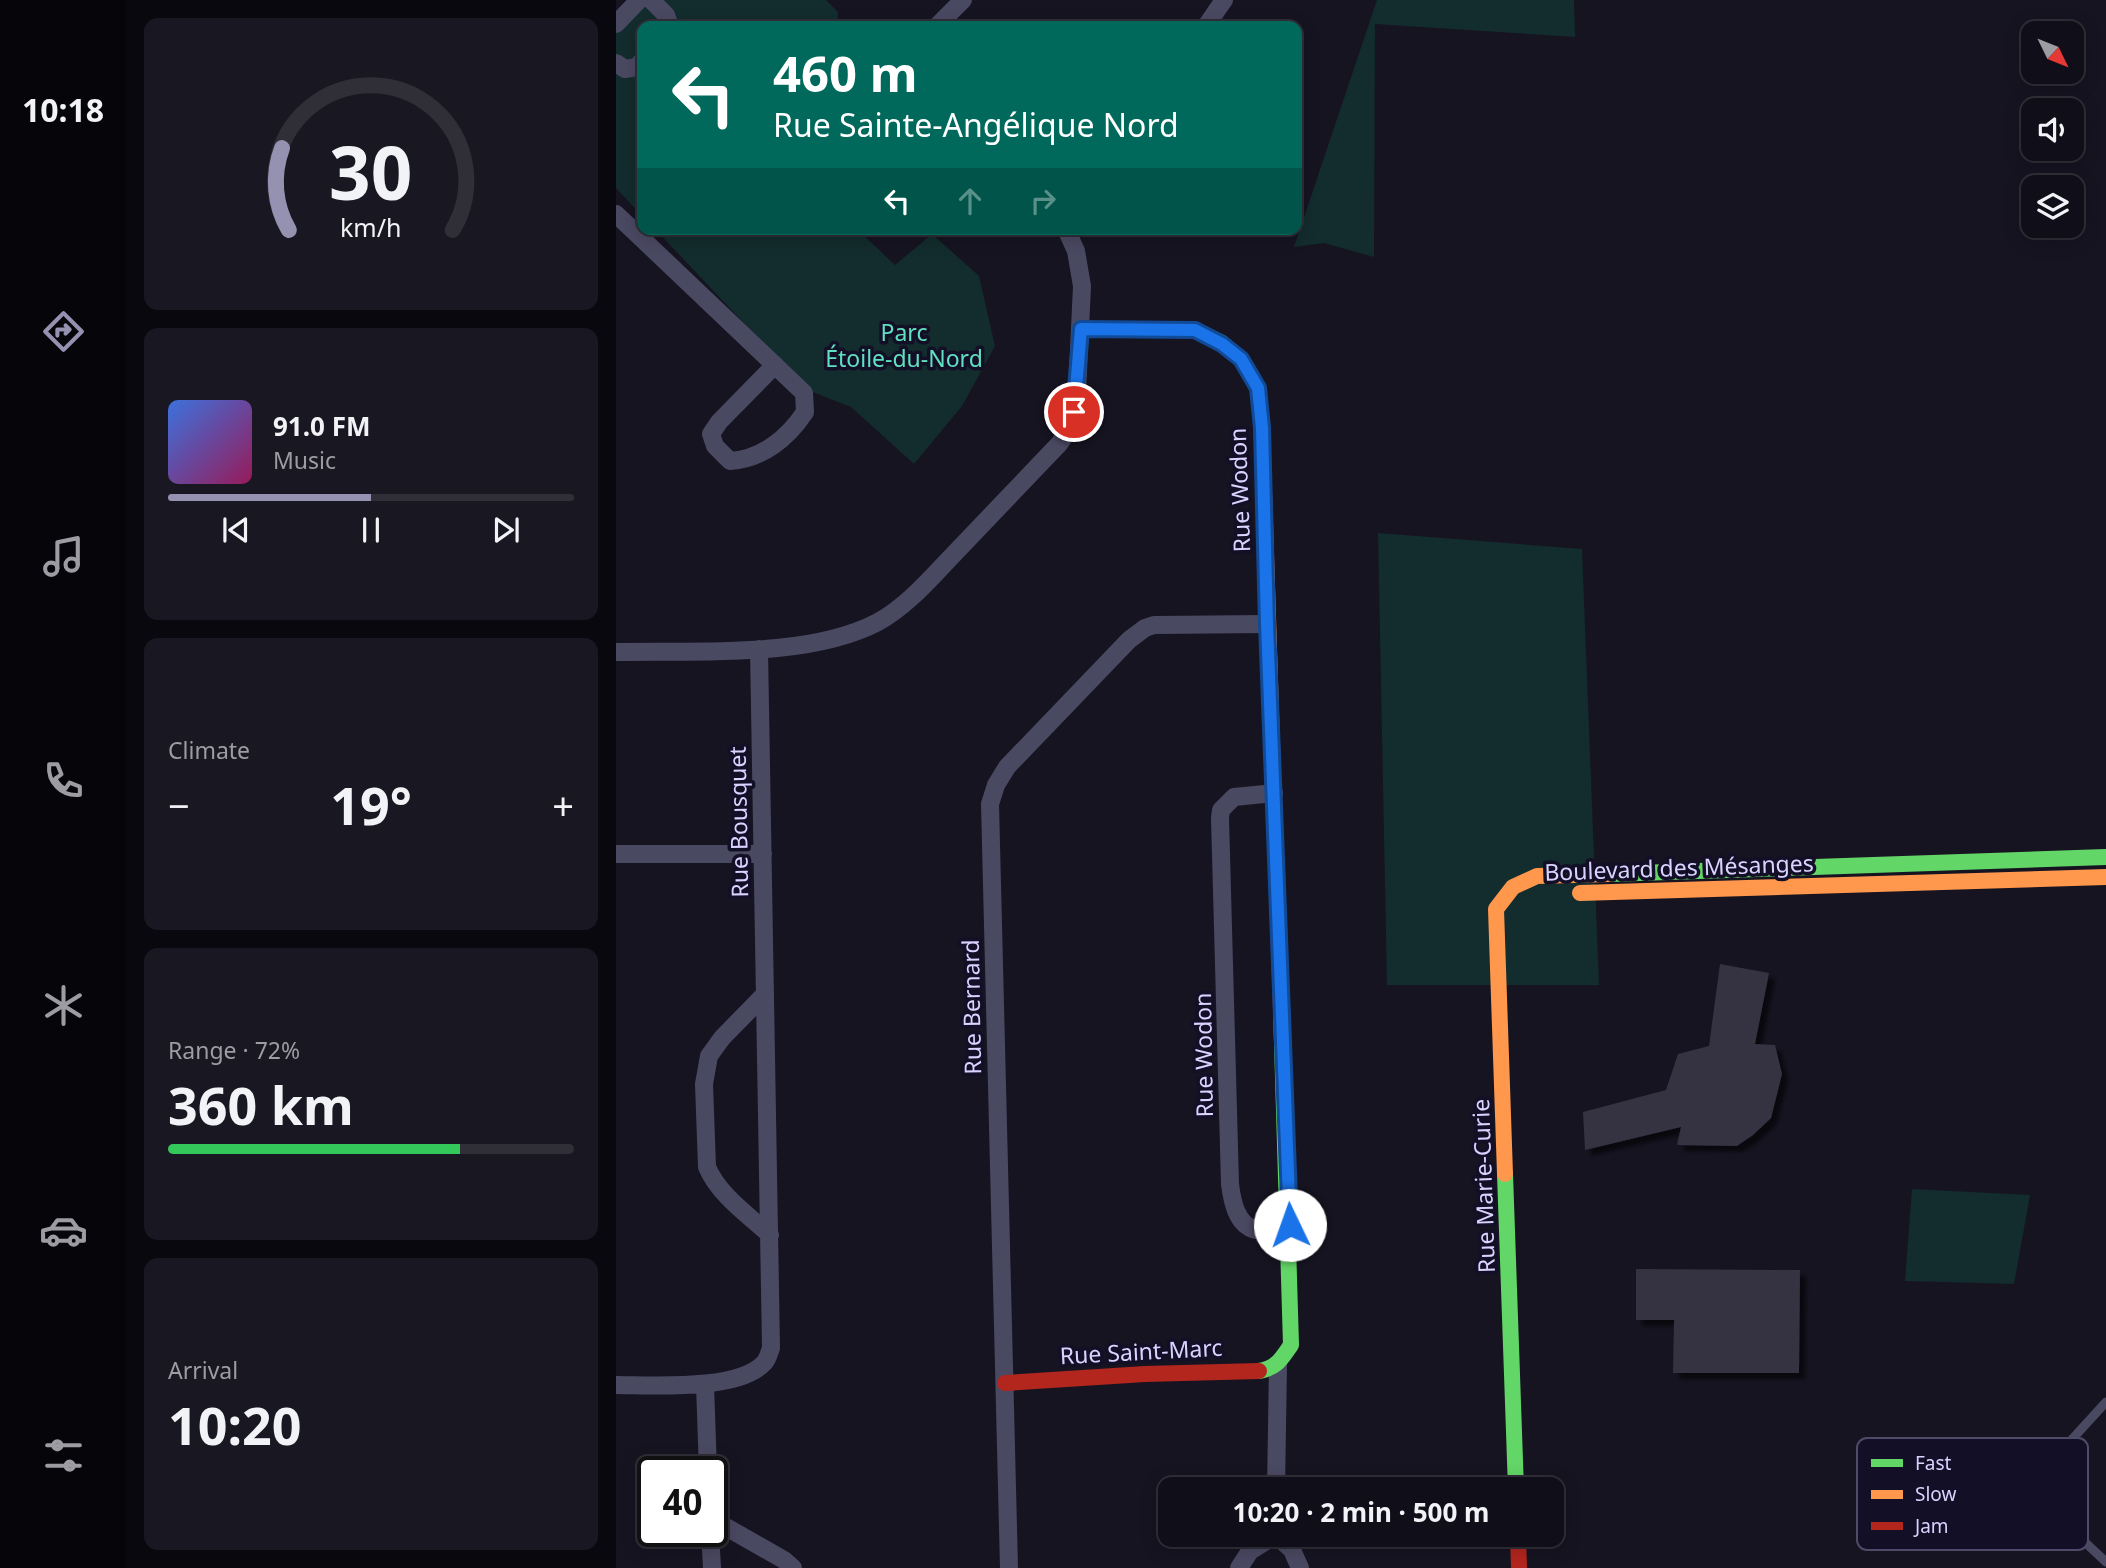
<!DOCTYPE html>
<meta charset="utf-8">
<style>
:root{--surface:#100f19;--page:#191822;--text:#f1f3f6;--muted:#9c9ca2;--line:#302f38;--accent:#9591b1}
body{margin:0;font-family:"Noto Sans",sans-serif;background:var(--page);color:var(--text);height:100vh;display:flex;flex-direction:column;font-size:26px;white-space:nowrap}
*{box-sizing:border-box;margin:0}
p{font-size:23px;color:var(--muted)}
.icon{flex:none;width:38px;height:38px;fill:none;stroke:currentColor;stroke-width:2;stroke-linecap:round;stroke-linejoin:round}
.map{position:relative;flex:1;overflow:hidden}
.drawer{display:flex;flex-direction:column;gap:18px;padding:18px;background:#09080e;width:490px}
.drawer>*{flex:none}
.top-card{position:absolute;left:21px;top:21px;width:665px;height:214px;border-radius:14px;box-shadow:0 4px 18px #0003,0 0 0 2px var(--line);background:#00695c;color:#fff;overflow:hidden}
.needle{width:46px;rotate:133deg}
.buttons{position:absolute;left:1405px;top:21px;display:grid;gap:14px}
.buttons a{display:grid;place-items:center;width:63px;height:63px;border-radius:14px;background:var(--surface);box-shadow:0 4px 18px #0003,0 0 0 2px var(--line);font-size:35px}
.speed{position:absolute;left:21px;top:1456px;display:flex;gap:14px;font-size:35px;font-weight:700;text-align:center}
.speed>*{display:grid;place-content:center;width:91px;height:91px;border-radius:50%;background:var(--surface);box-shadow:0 4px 18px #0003,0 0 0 2px var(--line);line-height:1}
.speed .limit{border:4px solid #111;border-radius:10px;background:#fff;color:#111}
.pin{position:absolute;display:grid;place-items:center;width:60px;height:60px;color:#fff;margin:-30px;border:4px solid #fff;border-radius:50%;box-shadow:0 2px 7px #0007}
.me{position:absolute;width:77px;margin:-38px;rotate:357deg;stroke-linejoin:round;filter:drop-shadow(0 0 5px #0008)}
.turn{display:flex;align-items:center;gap:24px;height:147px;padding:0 21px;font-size:32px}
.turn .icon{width:91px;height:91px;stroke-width:2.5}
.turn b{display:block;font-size:49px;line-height:60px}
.lanes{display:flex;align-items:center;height:66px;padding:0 21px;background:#0003;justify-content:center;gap:35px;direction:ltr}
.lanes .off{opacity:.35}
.big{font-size:52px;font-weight:700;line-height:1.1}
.drawer .tile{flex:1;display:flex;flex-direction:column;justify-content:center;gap:10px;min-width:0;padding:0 24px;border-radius:14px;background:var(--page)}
.drawer .dial{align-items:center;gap:0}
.dial svg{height:182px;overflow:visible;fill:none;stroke:var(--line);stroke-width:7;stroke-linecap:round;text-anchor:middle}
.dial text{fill:var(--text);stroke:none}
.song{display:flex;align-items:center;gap:21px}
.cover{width:84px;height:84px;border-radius:10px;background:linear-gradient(135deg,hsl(220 70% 55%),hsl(330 70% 35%))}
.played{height:7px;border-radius:4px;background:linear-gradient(90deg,var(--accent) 50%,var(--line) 50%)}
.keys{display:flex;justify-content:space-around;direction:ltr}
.heat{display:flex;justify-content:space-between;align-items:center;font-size:38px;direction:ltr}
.charge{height:10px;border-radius:5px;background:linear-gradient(90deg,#34c759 72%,var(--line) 0)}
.trip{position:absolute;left:542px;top:1477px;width:406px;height:70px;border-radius:14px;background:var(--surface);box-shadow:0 4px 18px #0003,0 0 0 2px var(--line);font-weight:700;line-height:70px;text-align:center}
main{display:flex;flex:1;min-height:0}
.dock{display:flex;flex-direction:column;width:126px;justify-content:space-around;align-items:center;background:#06060a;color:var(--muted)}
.dock .icon{width:49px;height:49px}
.dock .on{color:var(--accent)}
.dock b{font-size:32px;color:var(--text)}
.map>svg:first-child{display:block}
.green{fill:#132c2d}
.building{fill:#343243;filter:url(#shadow)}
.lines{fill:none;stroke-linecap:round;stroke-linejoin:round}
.lane{stroke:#4a4962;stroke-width:9}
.street{stroke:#4a4962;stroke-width:18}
.fast{stroke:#63d668;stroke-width:16}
.slow{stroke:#ff974d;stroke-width:16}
.jam{stroke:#b3261e;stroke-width:16}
.route-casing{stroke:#114b97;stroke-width:18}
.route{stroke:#1a73e8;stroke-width:12}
.labels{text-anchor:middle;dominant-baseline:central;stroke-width:7;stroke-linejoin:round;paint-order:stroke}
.park-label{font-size:23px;fill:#5fe0c0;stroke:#130f26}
.street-label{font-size:23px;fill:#d9d4ff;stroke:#130f26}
.key{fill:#130f26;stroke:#4e4a67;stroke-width:2}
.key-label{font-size:19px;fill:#d9d4ff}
</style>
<main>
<nav class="dock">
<b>10:18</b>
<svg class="icon on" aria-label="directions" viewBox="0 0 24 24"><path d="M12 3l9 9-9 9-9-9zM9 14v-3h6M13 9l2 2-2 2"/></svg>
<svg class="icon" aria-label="music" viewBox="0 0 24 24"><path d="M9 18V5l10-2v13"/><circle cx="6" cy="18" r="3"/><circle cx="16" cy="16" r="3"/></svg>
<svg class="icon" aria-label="phone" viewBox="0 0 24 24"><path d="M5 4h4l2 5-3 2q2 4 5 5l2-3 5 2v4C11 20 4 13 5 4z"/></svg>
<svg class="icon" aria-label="climate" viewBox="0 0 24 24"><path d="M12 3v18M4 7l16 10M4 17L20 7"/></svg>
<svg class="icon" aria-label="car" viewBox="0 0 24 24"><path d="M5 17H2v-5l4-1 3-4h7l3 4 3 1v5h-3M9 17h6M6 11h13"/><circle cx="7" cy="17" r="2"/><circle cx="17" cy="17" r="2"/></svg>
<svg class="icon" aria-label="filters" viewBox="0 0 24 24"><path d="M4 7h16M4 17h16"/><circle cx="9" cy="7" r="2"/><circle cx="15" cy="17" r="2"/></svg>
</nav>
<section class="drawer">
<div class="tile dial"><svg viewBox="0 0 100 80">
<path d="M14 69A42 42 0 1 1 86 69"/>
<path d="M14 69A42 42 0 0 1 11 33" stroke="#9591b1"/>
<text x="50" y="56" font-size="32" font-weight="700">30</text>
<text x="50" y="72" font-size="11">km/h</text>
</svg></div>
<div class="tile">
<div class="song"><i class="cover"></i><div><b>91.0 FM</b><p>Music</p></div></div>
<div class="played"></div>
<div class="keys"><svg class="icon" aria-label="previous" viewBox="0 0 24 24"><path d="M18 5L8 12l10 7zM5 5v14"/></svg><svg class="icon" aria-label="pause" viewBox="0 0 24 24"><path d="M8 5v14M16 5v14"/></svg><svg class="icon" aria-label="next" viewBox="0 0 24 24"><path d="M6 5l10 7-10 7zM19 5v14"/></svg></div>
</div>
<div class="tile"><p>Climate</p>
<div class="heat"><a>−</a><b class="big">19°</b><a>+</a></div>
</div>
<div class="tile"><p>Range · 72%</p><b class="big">360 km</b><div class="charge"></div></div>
<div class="tile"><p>Arrival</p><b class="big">10:20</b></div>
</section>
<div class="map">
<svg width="1490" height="1568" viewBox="0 0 1490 1568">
<defs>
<filter id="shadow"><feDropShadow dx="6" dy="6" stdDeviation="2" flood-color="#0009"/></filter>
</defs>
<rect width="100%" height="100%" fill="#161421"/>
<!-- green -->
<path class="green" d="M20 0H210L222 12 221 26H26V216L0 188V27Z
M761 0H958L959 37 759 24 758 257 708 243 678 247Z
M39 229H241L279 265 316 234 363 276 379 346 346 406 298 464 235 407 191 390Z
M762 533 966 549 983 985H771Z
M1296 1189 1414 1195 1398 1284 1289 1281Z"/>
<!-- building -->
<path class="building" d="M1104 964 1153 973 1139 1044 1159 1045 1166 1074 1155 1118 1137 1135 1121 1146 1061 1145 1065 1127 969 1150 967 1112 1050 1090 1062 1054 1093 1046Z
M1020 1269 1184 1270 1183 1373H1057L1058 1320H1020Z"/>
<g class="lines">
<!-- lane -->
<path class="lane" d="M1490 1402 1449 1447 1443 1492 1458 1532 1490 1562"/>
<!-- street -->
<path class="street" d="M35 0 50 15 54 26
M0 24 23 0
M321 26 347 0
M590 26 608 0
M0 63 9 69 21 67 26 61
M0 214 188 393 189 412C172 438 146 459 114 461L99 446 95 434 103 422 159 365
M0 652C78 650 192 659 262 622 291 606 314 579 337 555 372 518 408 481 443 444L455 427 461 392 466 286 460 251 450 229
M658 793 618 797 605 810 604 818 614 1184C616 1200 620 1225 640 1230 649 1232 664 1227 673 1225
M0 854H147
M149 994 106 1038 93 1056 88 1084 91 1167C103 1195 131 1214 154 1235
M89 1384 92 1472
M0 1385C37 1385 122 1391 148 1363 152 1359 153 1353 155 1348L143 649
M660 1489 662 1364
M96 1519 168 1560 177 1568
M94 1531 96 1568
M393 1568 374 804 380 785 391 767 513 640 529 628 538 625 651 624
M623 1568 634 1551 660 1535 676 1550 684 1568"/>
<!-- fast -->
<path class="fast" d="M465 329 579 330 606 343 625 359 642 389
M993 874 1490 857
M889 1174 900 1489
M643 1371C661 1368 665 1359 675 1345L665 1010"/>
<!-- slow -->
<path class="slow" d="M642 389 646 428 657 775
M964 893 1490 877
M889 1174 880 909 897 887 921 876 993 874"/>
<!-- jam -->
<path class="jam" d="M657 775 665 1010
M389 1383 529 1374 643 1371
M902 1535 903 1568"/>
</g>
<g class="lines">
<defs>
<path id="route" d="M458 412 465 329 579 330 606 344 625 359 642 388 646 428 651 624 674 1225"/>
</defs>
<!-- route casing -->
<use href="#route" class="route-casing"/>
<!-- route -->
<use href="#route" class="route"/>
</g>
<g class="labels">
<!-- park labels -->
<g class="park-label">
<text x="288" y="332">Parc<tspan x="288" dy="26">Étoile-du-Nord</tspan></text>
</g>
<!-- street labels -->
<g class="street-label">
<text transform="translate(623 490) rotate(-92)">Rue Wodon</text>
<text transform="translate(122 822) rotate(-91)">Rue Bousquet</text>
<text transform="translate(1063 867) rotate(-2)">Boulevard des Mésanges</text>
<text transform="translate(355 1007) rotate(-91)">Rue Bernard</text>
<text transform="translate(587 1055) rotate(-91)">Rue Wodon</text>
<text transform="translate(867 1186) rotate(-92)">Rue Marie-Curie</text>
<text transform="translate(525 1351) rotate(-3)">Rue Saint-Marc</text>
</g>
</g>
<!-- legend -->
<rect x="1241" y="1438" width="231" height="112" rx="10" class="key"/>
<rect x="1255" y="1459" width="32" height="8" fill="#63d668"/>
<rect x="1255" y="1490" width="32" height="9" fill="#ff974d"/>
<rect x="1255" y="1522" width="32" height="8" fill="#b3261e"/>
<g class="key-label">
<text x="1299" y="1470">Fast</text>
<text x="1299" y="1501">Slow</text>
<text x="1299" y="1533">Jam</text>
</g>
</svg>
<div class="buttons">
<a><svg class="needle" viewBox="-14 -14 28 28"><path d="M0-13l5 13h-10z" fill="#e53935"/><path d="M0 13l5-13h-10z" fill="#9c9ca2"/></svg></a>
<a><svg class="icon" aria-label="sound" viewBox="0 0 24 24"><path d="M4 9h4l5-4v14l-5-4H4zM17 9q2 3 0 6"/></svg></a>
<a><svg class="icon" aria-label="layers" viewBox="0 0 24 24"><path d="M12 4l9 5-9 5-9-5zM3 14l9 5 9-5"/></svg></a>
</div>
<div class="speed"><div class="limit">40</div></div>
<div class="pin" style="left:458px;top:412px;background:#d93025"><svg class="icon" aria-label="arrive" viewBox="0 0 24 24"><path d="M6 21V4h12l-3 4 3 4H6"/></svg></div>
<svg class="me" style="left:674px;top:1225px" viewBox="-20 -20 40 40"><circle r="19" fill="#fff"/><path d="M0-13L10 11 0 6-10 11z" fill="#1a73e8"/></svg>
<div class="trip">10:20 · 2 min · 500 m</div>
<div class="top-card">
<div class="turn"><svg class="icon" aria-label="left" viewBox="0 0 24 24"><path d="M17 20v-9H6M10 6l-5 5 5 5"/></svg><div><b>460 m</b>Rue Sainte-Angélique Nord</div></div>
<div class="lanes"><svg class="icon" aria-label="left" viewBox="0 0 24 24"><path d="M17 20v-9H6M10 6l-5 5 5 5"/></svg><svg class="icon off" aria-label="ahead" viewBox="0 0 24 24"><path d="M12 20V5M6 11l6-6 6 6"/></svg><svg class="icon off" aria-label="right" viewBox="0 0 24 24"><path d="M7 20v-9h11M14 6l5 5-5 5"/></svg></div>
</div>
</div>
</main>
